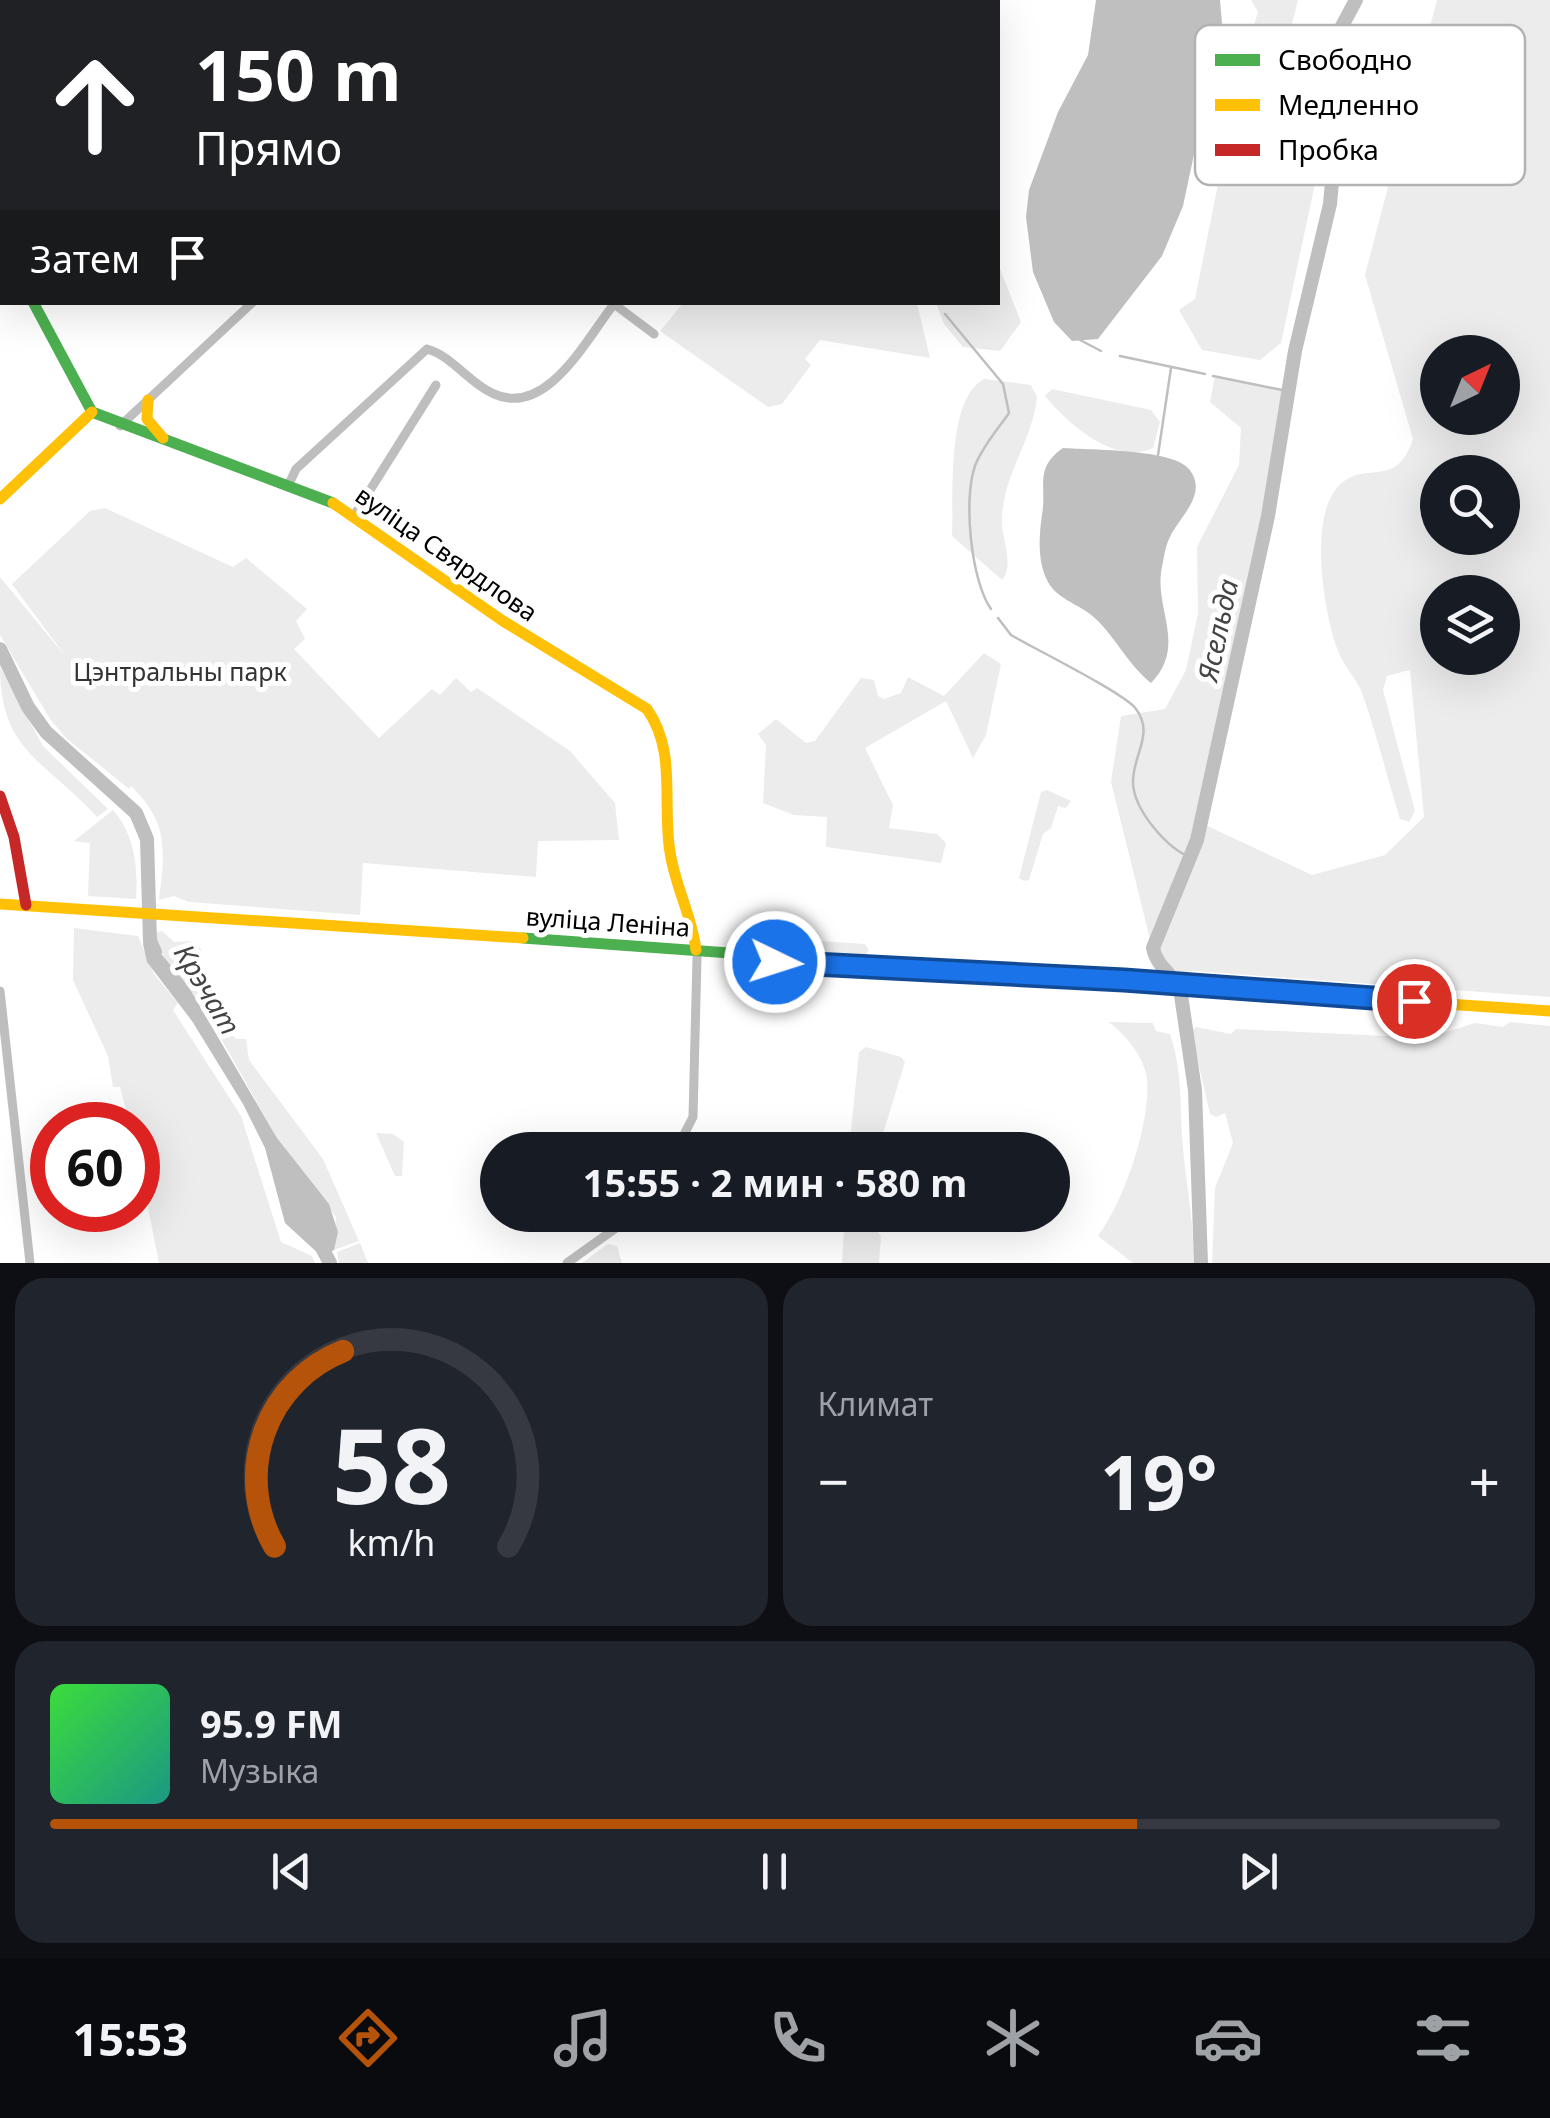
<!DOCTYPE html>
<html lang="ru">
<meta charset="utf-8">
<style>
:root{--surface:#171b24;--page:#20242c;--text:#f1f3f6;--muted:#9ea1a6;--line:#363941;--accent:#b45309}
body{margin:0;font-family:"Noto Sans",sans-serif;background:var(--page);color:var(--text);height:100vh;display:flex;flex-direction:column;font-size:38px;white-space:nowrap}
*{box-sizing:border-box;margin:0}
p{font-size:32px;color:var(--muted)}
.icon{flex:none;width:55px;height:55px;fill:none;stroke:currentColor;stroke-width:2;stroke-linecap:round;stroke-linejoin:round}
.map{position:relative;height:1263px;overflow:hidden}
.sheet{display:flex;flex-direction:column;gap:15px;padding:15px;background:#0d0f14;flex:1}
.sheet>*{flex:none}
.banner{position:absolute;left:0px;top:0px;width:1000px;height:305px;box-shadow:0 10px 40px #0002;background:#202124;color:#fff;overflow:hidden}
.needle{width:65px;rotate:43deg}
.fabs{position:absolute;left:1420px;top:335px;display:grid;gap:20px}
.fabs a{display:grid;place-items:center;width:100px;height:100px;border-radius:50%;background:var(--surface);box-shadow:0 10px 40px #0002;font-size:50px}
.speed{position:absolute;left:30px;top:1102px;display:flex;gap:20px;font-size:50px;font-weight:700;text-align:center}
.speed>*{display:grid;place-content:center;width:130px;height:130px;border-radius:50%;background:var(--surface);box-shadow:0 10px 40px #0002;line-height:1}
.speed .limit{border:15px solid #d22;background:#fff;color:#111}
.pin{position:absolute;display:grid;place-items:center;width:85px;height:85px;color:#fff;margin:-42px;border:5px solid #fff;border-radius:50%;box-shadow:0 2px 10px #0007}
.me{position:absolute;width:110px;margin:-55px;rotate:94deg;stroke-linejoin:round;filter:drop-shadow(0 0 8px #0008)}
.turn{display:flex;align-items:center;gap:35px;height:210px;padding:0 30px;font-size:45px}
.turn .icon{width:130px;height:130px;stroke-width:2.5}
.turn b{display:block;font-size:70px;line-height:85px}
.then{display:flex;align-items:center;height:95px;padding:0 30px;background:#0003;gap:20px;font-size:38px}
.big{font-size:75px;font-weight:700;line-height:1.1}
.sheet .tile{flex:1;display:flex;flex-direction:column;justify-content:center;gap:15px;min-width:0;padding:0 35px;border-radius:30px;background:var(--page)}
.sheet .dial{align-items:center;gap:0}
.dial svg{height:260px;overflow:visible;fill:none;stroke:var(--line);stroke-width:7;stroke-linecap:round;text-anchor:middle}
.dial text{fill:var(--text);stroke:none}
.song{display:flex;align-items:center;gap:30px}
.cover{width:120px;height:120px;border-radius:15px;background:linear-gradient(135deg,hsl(120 70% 55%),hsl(170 70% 35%))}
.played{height:10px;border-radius:5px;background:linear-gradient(90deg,var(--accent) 75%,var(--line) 75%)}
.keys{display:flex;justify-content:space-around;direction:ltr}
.heat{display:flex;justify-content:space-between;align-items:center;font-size:55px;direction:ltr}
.sheet .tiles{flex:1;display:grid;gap:15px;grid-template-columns:1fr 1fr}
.tile:last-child{grid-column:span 2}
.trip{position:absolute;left:480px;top:1132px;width:590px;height:100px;border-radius:50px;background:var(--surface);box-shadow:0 10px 40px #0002;font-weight:700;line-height:100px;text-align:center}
.dock{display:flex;height:160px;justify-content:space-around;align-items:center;background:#090b0e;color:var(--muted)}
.dock .icon{width:70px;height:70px}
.dock .active{color:var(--accent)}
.dock b{font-size:45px;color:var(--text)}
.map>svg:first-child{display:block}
.green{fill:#ececec;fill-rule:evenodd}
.water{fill:#bfbfbf}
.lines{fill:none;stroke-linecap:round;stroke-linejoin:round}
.stream{stroke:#bfbfbf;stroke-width:2.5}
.river{stroke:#bfbfbf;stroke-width:14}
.street{stroke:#bebebe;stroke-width:9}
.fast{stroke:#4caf50;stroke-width:11}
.slow{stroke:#ffc107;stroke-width:11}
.jam{stroke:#c62828;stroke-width:11}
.route-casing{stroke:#114b97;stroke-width:25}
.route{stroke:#1a73e8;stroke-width:18}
.labels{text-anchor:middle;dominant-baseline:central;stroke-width:10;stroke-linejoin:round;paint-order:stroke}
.street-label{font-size:25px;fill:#000;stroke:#fff}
.park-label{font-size:25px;fill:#333;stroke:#fff}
.water-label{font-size:28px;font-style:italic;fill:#444;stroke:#fff}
.key{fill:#fff;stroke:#b2b2b2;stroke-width:2.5}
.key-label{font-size:28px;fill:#000}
</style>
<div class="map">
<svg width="1550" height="1263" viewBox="0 0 1550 1263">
<rect width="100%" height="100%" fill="#fff"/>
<!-- green -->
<path class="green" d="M1251 0H1298L1292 24 1323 81 1316 179 1281 343 1260 360 1202 350 1179 310 1195 299 1243 60 1258 12Z
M1437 0H1550V997L1193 971 1169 974 1154 955 1111 782 1121 716 1165 709 1186 670 1198 613 1197 547 1239 465 1241 428 1210 402 1215 376 1287 391 1275 480 1201 823 1312 875 1385 855 1424 817 1410 670 1387 676 1383 690 1415 811 1409 822 1400 819C1387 777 1377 735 1362 693 1357 679 1345 668 1339 653 1324 617 1309 522 1336 489 1364 456 1395 493 1413 439L1365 275ZM1438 352H1502V418H1438ZM1438 472H1502V538H1438ZM1438 592H1502V658H1438Z
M998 264 1021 322 1000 351 963 347 944 324 936 303 998 302Z
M684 302 917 303 930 358 820 340 805 359 811 365 782 404 768 407 660 331Z
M984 379 1031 385 1037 397C1033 440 1003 474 1002 519 1001 537 1015 566 1002 580L952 536C954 496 946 399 984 379Z
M1052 389 1151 410 1160 422 1153 448C1115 466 1067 423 1045 396Z
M105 508 233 567 246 558 307 609 296 621 305 639 294 649 379 738 432 689 440 695 456 678 471 692 477 688 570 751 615 803 619 840 538 841 536 877 363 863 360 915 189 902 174 896 159 900C165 850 169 823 131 786L129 789 66 738 50 719 0 635V577L66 657 12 584 90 511Z
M984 653 1001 664 986 735 973 758 946 701 865 748 893 805 889 828 937 834 946 843 941 863 826 847 827 817 794 815 763 803 766 745 758 734 776 719 806 743 815 741 861 678 874 680 878 696 884 699 901 693 908 677 944 696Z
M0 667 43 746 108 809 97 817C47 761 0 753 0 667Z
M1047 790 1071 801 1066 808 1058 806 1051 828 1043 834 1029 880 1024 881 1019 878 1041 792Z
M113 810C135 835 138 867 136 899L88 896 90 843 74 841Z
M74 928 138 936 154 974 178 1003 173 1010 241 1116 281 1242 312 1256 315 1263H159L138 1157V1125H130L120 1087H113L108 1056 73 980Z
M162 931 174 942 193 941 201 949 202 971 224 1009 232 1012 229 1032 236 1039H246L249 1060 323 1159 359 1241 334 1250 336 1217 277 1138 210 1019 165 959 152 934Z
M820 941 865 944 869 950 865 956 817 951Z
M1108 1022 1153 1023 1156 1031 1170 1034C1182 1070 1180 1099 1182 1136 1185 1179 1194 1220 1194 1263H1133L1098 1236C1124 1202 1151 1122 1147 1079 1145 1058 1124 1032 1108 1022Z
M1510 1022 1550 1026V1263H1212L1215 1188 1233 1143 1225 1113 1216 1117 1210 1114 1191 1031 1196 1027 1231 1034 1236 1029 1428 1038 1475 1023 1503 1027Z
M866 1047 901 1057 905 1062 878 1150H849L859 1052Z
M376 1133 393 1134 404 1142 402 1176H395Z
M845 1215H863L881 1236 879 1263H842Z
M360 1243 368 1263H339L337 1252Z
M608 1244 617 1246 622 1263H582Z"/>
<!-- water -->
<path class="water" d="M1096 0H1220L1222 23 1183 206 1162 256 1098 339 1072 341 1054 322 1033 272 1026 217 1029 190 1058 112 1088 55Z
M1063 448C1091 450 1173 449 1189 469 1209 494 1179 517 1170 537 1165 546 1164 558 1162 567 1153 608 1188 645 1151 683 1126 663 1114 633 1090 614 1075 603 1057 598 1048 582 1037 562 1039 536 1042 515 1047 486 1034 468 1063 448Z
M147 937 188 986 277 1138 329 1204 338 1232 334 1250 321 1256 285 1223 265 1148 243 1104 192 1021 147 962 143 944Z"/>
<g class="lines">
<!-- stream -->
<path class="stream" d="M945 314 1003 384 1009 413C998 429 982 447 975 466 963 499 971 581 991 609
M1080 340 1101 351
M1120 356 1205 374
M1213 376 1287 391
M1158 455 1171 368
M998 618 1011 635C1033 648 1126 694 1136 709 1155 734 1132 756 1133 783 1134 810 1167 849 1192 858"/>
<!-- river -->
<path class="river" d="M0 649 28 707 46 732 136 813 147 839 150 941 155 952
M318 1240 330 1263
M1201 1263 1195 1090 1181 995C1177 975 1157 969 1153 948L1197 840 1268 516 1295 351 1330 204 1336 138 1334 41 1356 0"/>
<!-- street -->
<path class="street" d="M131 0 134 2
M567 2 570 0
M120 426 253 302
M289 484 296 469 427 349C452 356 468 382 492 393 546 420 587 338 614 304L654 334
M355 514 436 385
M0 991 30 1263
M676 1150 693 1117 697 958
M567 1263 634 1215"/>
<!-- fast -->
<path class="fast" d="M262 2 264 0
M33 302 92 412 333 503
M523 938 1154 984"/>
<!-- slow -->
<path class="slow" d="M0 227 2 233
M148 400 147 419 163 438
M0 499 92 412
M333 503 503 621 647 709C677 751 662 804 670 852 675 886 692 916 696 950
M0 904 523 938
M1154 984 1550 1011"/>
<!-- jam -->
<path class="jam" d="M0 796 14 837 26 905"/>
</g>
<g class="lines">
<defs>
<path id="route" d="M775 962 1124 980 1414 1001"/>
</defs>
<!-- route casing -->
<use href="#route" class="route-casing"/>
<!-- route -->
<use href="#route" class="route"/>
</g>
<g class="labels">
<!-- street labels -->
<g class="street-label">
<text transform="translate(447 553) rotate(35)">вуліца Свярдлова</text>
<text transform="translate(608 921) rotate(4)">вуліца Леніна</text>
</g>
<!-- park labels -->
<g class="park-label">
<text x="180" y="671">Цэнтральны парк</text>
</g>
<!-- water labels -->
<g class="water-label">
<text transform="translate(1217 630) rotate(-78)">Ясельда</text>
<text transform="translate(208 989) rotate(59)">Крэчат</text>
</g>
</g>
<!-- legend -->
<rect x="1195" y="25" width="330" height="160" rx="15" class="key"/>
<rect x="1215" y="54" width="45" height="12" fill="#4caf50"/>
<rect x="1215" y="99" width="45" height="12" fill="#ffc107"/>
<rect x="1215" y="144" width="45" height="12" fill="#c62828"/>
<g class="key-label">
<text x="1278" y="70">Свободно</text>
<text x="1278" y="115">Медленно</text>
<text x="1278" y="160">Пробка</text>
</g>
</svg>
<div class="fabs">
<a><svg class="needle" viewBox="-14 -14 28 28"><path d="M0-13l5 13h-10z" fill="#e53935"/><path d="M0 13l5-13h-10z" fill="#9ea1a6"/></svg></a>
<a><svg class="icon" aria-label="search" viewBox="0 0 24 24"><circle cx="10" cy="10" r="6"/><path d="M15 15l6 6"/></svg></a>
<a><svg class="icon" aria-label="layers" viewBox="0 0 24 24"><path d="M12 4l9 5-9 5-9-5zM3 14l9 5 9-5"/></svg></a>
</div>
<div class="speed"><div class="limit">60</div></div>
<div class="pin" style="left:1414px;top:1001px;background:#d93025"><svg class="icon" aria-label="arrive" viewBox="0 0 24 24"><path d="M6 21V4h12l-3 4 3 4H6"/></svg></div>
<svg class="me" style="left:775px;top:962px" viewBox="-20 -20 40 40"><circle r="17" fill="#1a73e8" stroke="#fff" stroke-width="3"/><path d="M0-11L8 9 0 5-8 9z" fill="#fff"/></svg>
<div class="trip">15:55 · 2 мин · 580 m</div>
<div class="banner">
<div class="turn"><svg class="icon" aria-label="ahead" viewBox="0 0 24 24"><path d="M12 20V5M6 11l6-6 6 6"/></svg><div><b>150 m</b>Прямо</div></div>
<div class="then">Затем<svg class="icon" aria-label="arrive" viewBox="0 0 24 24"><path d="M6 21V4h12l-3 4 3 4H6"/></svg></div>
</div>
</div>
<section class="sheet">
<div class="tiles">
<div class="tile dial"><svg viewBox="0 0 100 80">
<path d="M14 69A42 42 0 1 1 86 69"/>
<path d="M14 69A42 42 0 0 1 35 9" stroke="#b45309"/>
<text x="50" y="56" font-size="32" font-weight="700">58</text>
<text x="50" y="72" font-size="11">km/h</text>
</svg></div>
<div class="tile"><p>Климат</p>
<div class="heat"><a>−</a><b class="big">19°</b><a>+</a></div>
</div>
<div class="tile">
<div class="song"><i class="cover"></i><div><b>95.9 FM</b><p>Музыка</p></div></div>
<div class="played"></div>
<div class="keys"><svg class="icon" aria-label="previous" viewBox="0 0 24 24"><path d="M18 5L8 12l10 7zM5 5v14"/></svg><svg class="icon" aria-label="pause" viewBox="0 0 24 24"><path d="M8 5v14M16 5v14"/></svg><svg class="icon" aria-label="next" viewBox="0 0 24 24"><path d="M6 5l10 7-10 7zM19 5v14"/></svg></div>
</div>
</div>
</section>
<nav class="dock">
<b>15:53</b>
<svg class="icon active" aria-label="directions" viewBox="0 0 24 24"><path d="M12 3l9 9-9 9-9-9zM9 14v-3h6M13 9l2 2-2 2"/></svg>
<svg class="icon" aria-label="music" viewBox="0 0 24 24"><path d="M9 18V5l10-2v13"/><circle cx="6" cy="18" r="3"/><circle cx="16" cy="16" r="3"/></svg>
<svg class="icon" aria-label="phone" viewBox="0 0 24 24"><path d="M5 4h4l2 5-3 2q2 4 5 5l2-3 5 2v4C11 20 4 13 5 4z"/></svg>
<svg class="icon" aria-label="climate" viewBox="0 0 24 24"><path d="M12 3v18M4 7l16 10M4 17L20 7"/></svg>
<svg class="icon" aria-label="car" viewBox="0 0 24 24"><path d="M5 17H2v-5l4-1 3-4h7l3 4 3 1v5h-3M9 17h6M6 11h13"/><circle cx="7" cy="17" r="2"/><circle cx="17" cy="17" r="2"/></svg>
<svg class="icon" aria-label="filters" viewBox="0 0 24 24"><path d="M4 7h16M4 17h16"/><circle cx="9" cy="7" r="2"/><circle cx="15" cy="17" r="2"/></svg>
</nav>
